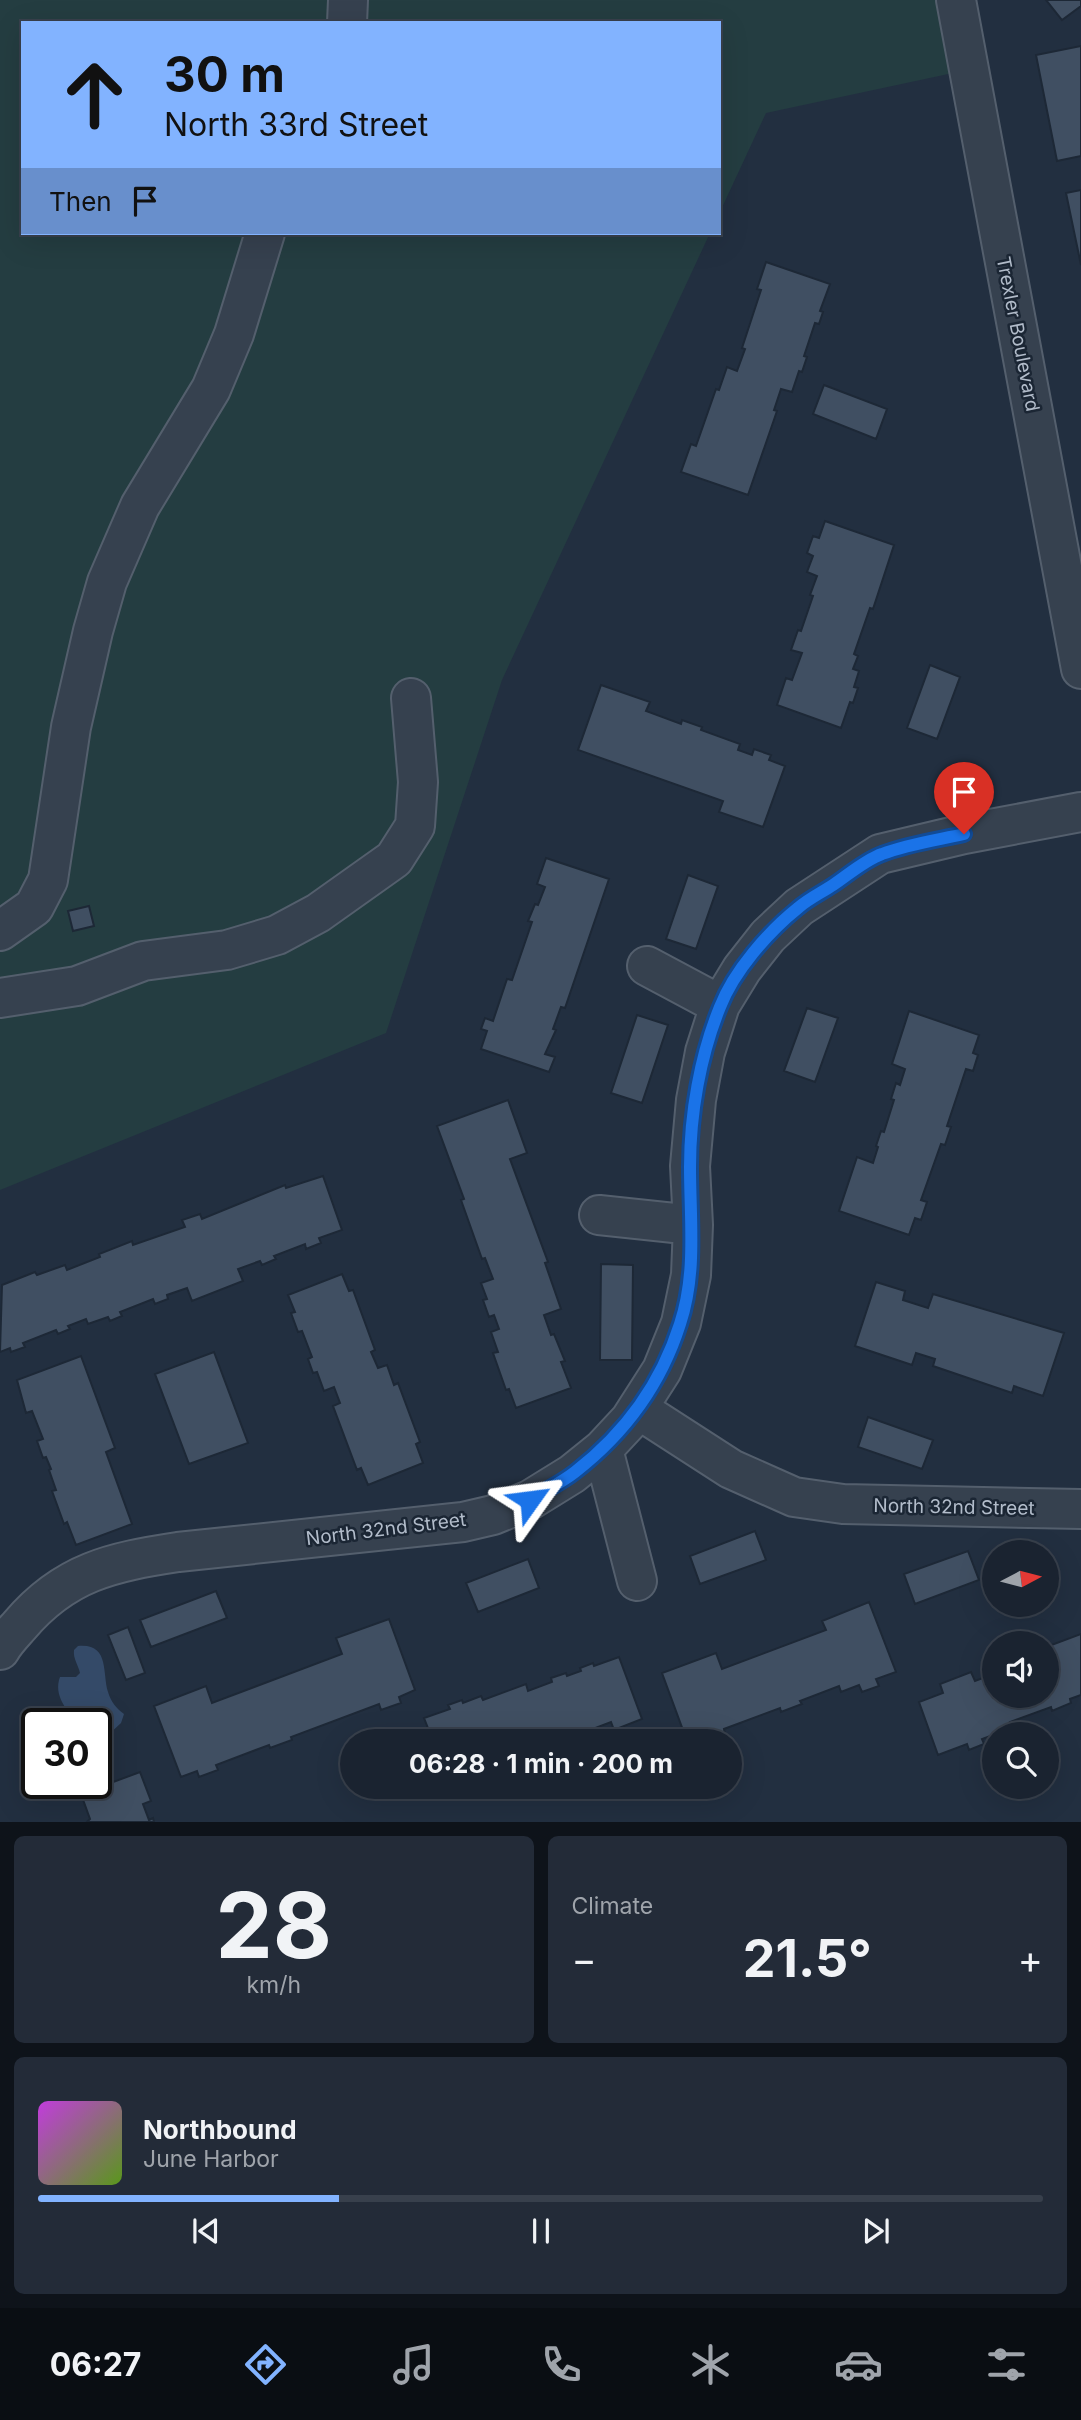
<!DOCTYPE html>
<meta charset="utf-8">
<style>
:root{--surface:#1a2330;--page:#232b38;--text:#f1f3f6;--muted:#9fa4ab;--line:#38404c;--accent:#82b3ff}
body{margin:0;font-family:Inter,sans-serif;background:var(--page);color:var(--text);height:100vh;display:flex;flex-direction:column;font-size:26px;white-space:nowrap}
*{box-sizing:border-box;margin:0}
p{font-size:23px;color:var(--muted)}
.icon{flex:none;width:38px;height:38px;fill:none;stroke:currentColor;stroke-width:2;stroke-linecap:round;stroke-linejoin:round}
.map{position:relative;height:1822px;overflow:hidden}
.details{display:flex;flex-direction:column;gap:14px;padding:14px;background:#0e131a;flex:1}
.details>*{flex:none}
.banner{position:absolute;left:21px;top:21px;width:700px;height:214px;border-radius:0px;box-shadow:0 7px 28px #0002,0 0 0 2px var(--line);background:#82b3ff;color:#111;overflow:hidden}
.needle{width:46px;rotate:83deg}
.controls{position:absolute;left:982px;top:1540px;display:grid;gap:14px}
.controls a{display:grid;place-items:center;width:77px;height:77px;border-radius:50%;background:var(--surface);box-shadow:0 7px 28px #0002,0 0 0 2px var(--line);font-size:35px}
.speed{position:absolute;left:21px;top:1708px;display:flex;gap:14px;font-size:35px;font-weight:700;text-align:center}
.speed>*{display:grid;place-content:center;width:91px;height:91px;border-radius:50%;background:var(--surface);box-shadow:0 7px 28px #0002,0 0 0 2px var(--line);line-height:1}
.speed .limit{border:4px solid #111;border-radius:10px;background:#fff;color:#111}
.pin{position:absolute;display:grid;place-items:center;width:60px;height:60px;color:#fff;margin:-72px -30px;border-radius:50% 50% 50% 0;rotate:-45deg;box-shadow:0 0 7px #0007}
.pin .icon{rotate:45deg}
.me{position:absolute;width:77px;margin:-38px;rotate:59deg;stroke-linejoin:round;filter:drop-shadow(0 0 5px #0008)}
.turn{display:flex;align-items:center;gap:24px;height:147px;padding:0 28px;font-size:32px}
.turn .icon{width:91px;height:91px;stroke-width:2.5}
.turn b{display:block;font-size:49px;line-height:60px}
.then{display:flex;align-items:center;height:66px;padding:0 28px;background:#0003;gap:14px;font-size:26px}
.big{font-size:52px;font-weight:700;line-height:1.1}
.details .tile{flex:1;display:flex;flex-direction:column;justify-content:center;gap:10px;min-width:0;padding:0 24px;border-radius:10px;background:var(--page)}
.details .dial{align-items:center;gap:0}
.dial b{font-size:91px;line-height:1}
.song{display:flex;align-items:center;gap:21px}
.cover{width:84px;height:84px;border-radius:10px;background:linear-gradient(135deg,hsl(290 70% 55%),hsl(90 70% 35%))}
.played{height:7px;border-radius:4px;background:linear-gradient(90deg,var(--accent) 30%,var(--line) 30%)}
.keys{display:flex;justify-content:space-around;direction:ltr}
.heat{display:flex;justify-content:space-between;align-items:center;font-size:38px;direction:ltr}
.details .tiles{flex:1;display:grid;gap:14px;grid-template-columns:1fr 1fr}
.tile:last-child{grid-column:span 2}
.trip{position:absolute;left:340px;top:1729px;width:402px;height:70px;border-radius:35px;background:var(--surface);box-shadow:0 7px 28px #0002,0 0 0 2px var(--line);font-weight:700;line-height:70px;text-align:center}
.tab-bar{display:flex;height:112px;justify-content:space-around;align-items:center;background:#0a0e13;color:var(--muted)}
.tab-bar .icon{width:49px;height:49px}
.tab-bar .on{color:var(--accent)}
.tab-bar b{font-size:32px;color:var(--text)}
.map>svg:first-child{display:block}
.green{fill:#243d41}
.water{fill:#344a68}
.building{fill:#404f62;stroke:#1d2836;stroke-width:2}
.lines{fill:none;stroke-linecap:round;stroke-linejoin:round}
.minor-casing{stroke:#545f6d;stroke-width:42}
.minor{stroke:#36414f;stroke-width:38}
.route-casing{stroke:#114b97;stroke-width:18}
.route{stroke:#1a73e8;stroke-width:12}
.labels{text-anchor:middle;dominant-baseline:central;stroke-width:5;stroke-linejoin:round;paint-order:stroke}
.street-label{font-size:19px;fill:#b2bcca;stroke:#1b2634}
</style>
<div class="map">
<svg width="1081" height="1822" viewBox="0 0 1081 1822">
<rect width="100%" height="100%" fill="#222f40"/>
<!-- green -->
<path class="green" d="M0 0H939L953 73 766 113 719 214V23H23V233H710L502 680 386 1033 0 1190Z"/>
<!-- water -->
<path class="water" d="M78 1646C110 1643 102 1673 108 1692 111 1702 116 1708 124 1714L121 1723 107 1736 96 1733V1724H80C67 1712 53 1695 60 1677H76L80 1673C78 1664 73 1659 74 1650Z"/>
<!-- building -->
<path class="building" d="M1046 0H1081V6L1062 20Z
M1081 46V156L1057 161 1036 55Z
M1081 190V265L1066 193Z
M766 262 830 284 820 311 823 312 819 324 815 323 804 356 807 357 802 372 799 371 792 392 781 389 774 410 777 411 748 495 681 472 691 444 696 446 716 389 719 390 727 367 737 371 745 349 742 348 761 290 757 289Z
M824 385 887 409 876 439 813 414Z
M825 521 894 545 873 609 870 608 854 654 858 656 853 669 859 671 854 687 858 688 853 703 850 702 841 728 777 705 786 678 792 680 802 653 791 650 798 630 801 631 813 596 810 595 817 576 807 572 813 556 807 553 813 536 819 538Z
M930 665 960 677 937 739 907 728Z
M601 685 650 702 646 711 681 724 682 720 702 727 701 730 740 744 738 750 752 755 754 749 771 755 769 760 785 766 763 827 719 812 723 801 578 750Z
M546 858 609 879 565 1008 561 1007 553 1029 556 1030 545 1054 555 1057 549 1072 481 1049 487 1031 481 1029 485 1018 493 1021 507 979 512 980 532 922 528 921 535 904 538 905 545 887 537 884Z
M688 875 718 886 696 949 666 939Z
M89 906 94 926 73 931 68 911Z
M807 1008 838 1018 815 1082 784 1071Z
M909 1011 979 1035 973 1053 978 1055 973 1071 966 1069 947 1126 951 1127 945 1145 941 1144 921 1200 927 1202 921 1220 915 1218 909 1235 839 1211 857 1157 873 1163 878 1147 876 1146 881 1131 884 1132 894 1100 891 1099 896 1083 900 1085 905 1069 892 1064Z
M637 1015 668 1025 642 1103 611 1093Z
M508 1100 527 1153 510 1159 548 1262 545 1263 561 1309 544 1315 551 1335 554 1334 565 1361 561 1362 571 1388 516 1408 509 1389 506 1390 493 1353 498 1352 491 1332 499 1329 494 1315 489 1317 483 1300 487 1299 481 1283 493 1279 485 1258 482 1259 461 1200 464 1199 437 1126Z
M323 1176 342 1230 319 1238 321 1243 306 1249 305 1244 274 1256 276 1259 262 1265 260 1261 238 1269 243 1281 192 1301 187 1288 167 1295 168 1299 155 1304 153 1299 120 1312 122 1316 110 1321 108 1317 88 1324 86 1319 68 1326 70 1329 58 1334 56 1330 23 1343 25 1347 11 1352 10 1348 0 1352 2 1285 35 1272 37 1275 65 1265 67 1270 100 1257 99 1254 132 1241 133 1245 185 1227 182 1220 200 1214 202 1219 285 1185 286 1188Z
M601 1264 633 1265 632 1360H600Z
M342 1274 349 1291 353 1290 375 1350 371 1352 378 1368 387 1365 394 1385 398 1383 420 1442 416 1444 423 1463 368 1485 361 1468 357 1470 333 1406 340 1403 334 1387 324 1391 317 1372 313 1373 308 1359 312 1357 302 1331 298 1332 291 1313 295 1312 288 1295Z
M876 1282 905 1291 903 1300 928 1308 933 1294 1064 1333 1043 1396 1014 1386 1012 1393 933 1366 935 1359 916 1353 912 1365 855 1346Z
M214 1352 248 1443 189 1464 155 1374Z
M81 1356 115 1448 106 1452 132 1524 76 1545 67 1522 64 1524 52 1491 56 1490 49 1470 51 1469 46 1457 43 1458 37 1441 43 1439 32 1411 26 1413 17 1380Z
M868 1417 933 1440 922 1469 858 1447Z
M755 1531 766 1560 700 1584 690 1556Z
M968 1551 979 1580 915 1604 904 1574Z
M528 1559 539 1588 478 1612 466 1583Z
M216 1591 227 1618 151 1647 140 1620Z
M869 1602 896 1672 876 1679 879 1686 862 1692 859 1685 841 1692 839 1686 800 1701 802 1704 781 1712 780 1708 724 1729 725 1734 706 1741 704 1737 687 1741 662 1673 716 1653 722 1669 826 1630 822 1621Z
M389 1619 415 1690 399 1697 401 1703 381 1710 379 1704 291 1737 292 1740 270 1748 269 1745 216 1765 218 1770 199 1777 197 1771 181 1777 154 1706 206 1686 212 1703 342 1654 336 1638Z
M128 1627 145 1673 126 1680 108 1635Z
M1081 1634V1695L1070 1699 1071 1703 1052 1711 1051 1707 1010 1722 1012 1728 982 1739 984 1744 969 1750 967 1744 938 1755 919 1702 943 1693 940 1684 971 1672 975 1681 991 1675 989 1668 994 1666V1696H1046V1647Z
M619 1657 642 1719 614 1730 611 1722 595 1728 596 1732 580 1738 578 1734 560 1741 546 1739 541 1741H433L424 1718 450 1709 448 1705 462 1700 463 1703 481 1696 483 1700 526 1684 528 1691 552 1682 551 1678 566 1673 567 1676 581 1671 580 1668 593 1663 594 1666Z
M140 1772 151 1801 143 1804 149 1820 153 1818 154 1822H87L90 1819 81 1794Z"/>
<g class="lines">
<defs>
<path id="minor" d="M956 0 1081 669
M347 23 348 0
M0 931 34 907 48 880 71 727 93 631 107 582 140 506 211 389 234 334 265 233
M647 966 720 1005
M0 998 77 986 143 961 227 950 277 935 318 913 394 859 415 826 418 782 411 698
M599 1215 693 1225
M638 1409 731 1469 794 1497 843 1504 1081 1509
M603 1449 637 1581
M0 1650C5 1641 13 1633 20 1625 65 1572 112 1562 178 1552L463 1522 493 1515 530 1500 572 1474 603 1449 630 1420 662 1370 681 1323 691 1275 693 1225 690 1166 696 1100 705 1052 720 1005 742 969 768 936 799 907 880 854 964 834 1081 812"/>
</defs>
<!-- minor casing -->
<use href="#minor" class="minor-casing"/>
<!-- minor -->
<use href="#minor" class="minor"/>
</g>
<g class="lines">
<defs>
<path id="route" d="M530 1500C544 1491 561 1483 575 1472 624 1434 661 1384 680 1324 697 1273 690 1220 690 1167 690 1114 700 1056 720 1007 734 971 768 932 798 908 808 899 821 893 833 885 848 875 865 860 882 854 908 844 937 840 964 834"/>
</defs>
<!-- route casing -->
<use href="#route" class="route-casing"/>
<!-- route -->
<use href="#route" class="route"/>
</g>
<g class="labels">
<!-- street labels -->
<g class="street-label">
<text transform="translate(1018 334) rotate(79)">Trexler Boulevard</text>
<text transform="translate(954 1507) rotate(1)">North 32nd Street</text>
<text transform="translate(386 1529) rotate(-7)">North 32nd Street</text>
</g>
</g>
</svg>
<div class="controls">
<a><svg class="needle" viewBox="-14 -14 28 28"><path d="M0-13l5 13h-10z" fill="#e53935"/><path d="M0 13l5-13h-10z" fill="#9fa4ab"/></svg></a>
<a><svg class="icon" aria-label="sound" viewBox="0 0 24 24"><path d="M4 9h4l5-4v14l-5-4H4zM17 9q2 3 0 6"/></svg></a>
<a><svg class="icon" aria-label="search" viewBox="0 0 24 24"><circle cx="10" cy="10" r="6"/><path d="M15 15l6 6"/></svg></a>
</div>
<div class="speed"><div class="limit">30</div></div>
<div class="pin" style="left:964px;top:834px;background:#d93025"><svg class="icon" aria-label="arrive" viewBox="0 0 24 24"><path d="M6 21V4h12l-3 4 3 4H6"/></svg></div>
<svg class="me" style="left:530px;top:1500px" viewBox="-20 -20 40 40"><path d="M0-17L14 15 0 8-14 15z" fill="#1a73e8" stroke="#fff" stroke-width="4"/></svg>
<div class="trip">06:28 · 1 min · 200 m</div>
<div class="banner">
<div class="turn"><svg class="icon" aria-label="ahead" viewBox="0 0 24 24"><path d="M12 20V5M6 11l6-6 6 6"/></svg><div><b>30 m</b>North 33rd Street</div></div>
<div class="then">Then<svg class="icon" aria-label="arrive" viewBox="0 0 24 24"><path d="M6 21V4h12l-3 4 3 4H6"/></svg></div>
</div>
</div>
<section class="details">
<div class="tiles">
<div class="tile dial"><b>28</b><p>km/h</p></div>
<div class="tile"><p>Climate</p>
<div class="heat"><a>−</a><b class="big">21.5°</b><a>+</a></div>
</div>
<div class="tile">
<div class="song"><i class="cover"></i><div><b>Northbound</b><p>June Harbor</p></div></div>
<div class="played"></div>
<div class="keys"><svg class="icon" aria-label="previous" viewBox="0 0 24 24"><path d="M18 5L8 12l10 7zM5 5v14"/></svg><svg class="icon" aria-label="pause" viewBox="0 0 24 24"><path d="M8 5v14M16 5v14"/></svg><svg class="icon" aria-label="next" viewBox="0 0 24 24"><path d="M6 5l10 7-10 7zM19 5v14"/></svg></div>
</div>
</div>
</section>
<nav class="tab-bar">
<b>06:27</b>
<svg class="icon on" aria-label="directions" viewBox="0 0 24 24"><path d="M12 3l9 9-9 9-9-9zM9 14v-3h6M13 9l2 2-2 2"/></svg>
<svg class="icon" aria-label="music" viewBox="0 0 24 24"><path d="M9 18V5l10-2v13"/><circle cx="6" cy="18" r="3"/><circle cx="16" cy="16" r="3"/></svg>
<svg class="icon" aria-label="phone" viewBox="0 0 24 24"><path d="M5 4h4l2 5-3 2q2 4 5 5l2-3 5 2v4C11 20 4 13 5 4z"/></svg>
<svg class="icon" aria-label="climate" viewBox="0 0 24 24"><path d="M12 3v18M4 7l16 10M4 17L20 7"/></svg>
<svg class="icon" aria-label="car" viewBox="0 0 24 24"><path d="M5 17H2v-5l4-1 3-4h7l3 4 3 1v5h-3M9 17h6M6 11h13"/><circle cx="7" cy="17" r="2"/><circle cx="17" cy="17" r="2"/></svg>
<svg class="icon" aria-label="filters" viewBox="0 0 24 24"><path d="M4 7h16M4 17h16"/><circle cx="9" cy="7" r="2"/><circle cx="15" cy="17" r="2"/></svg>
</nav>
